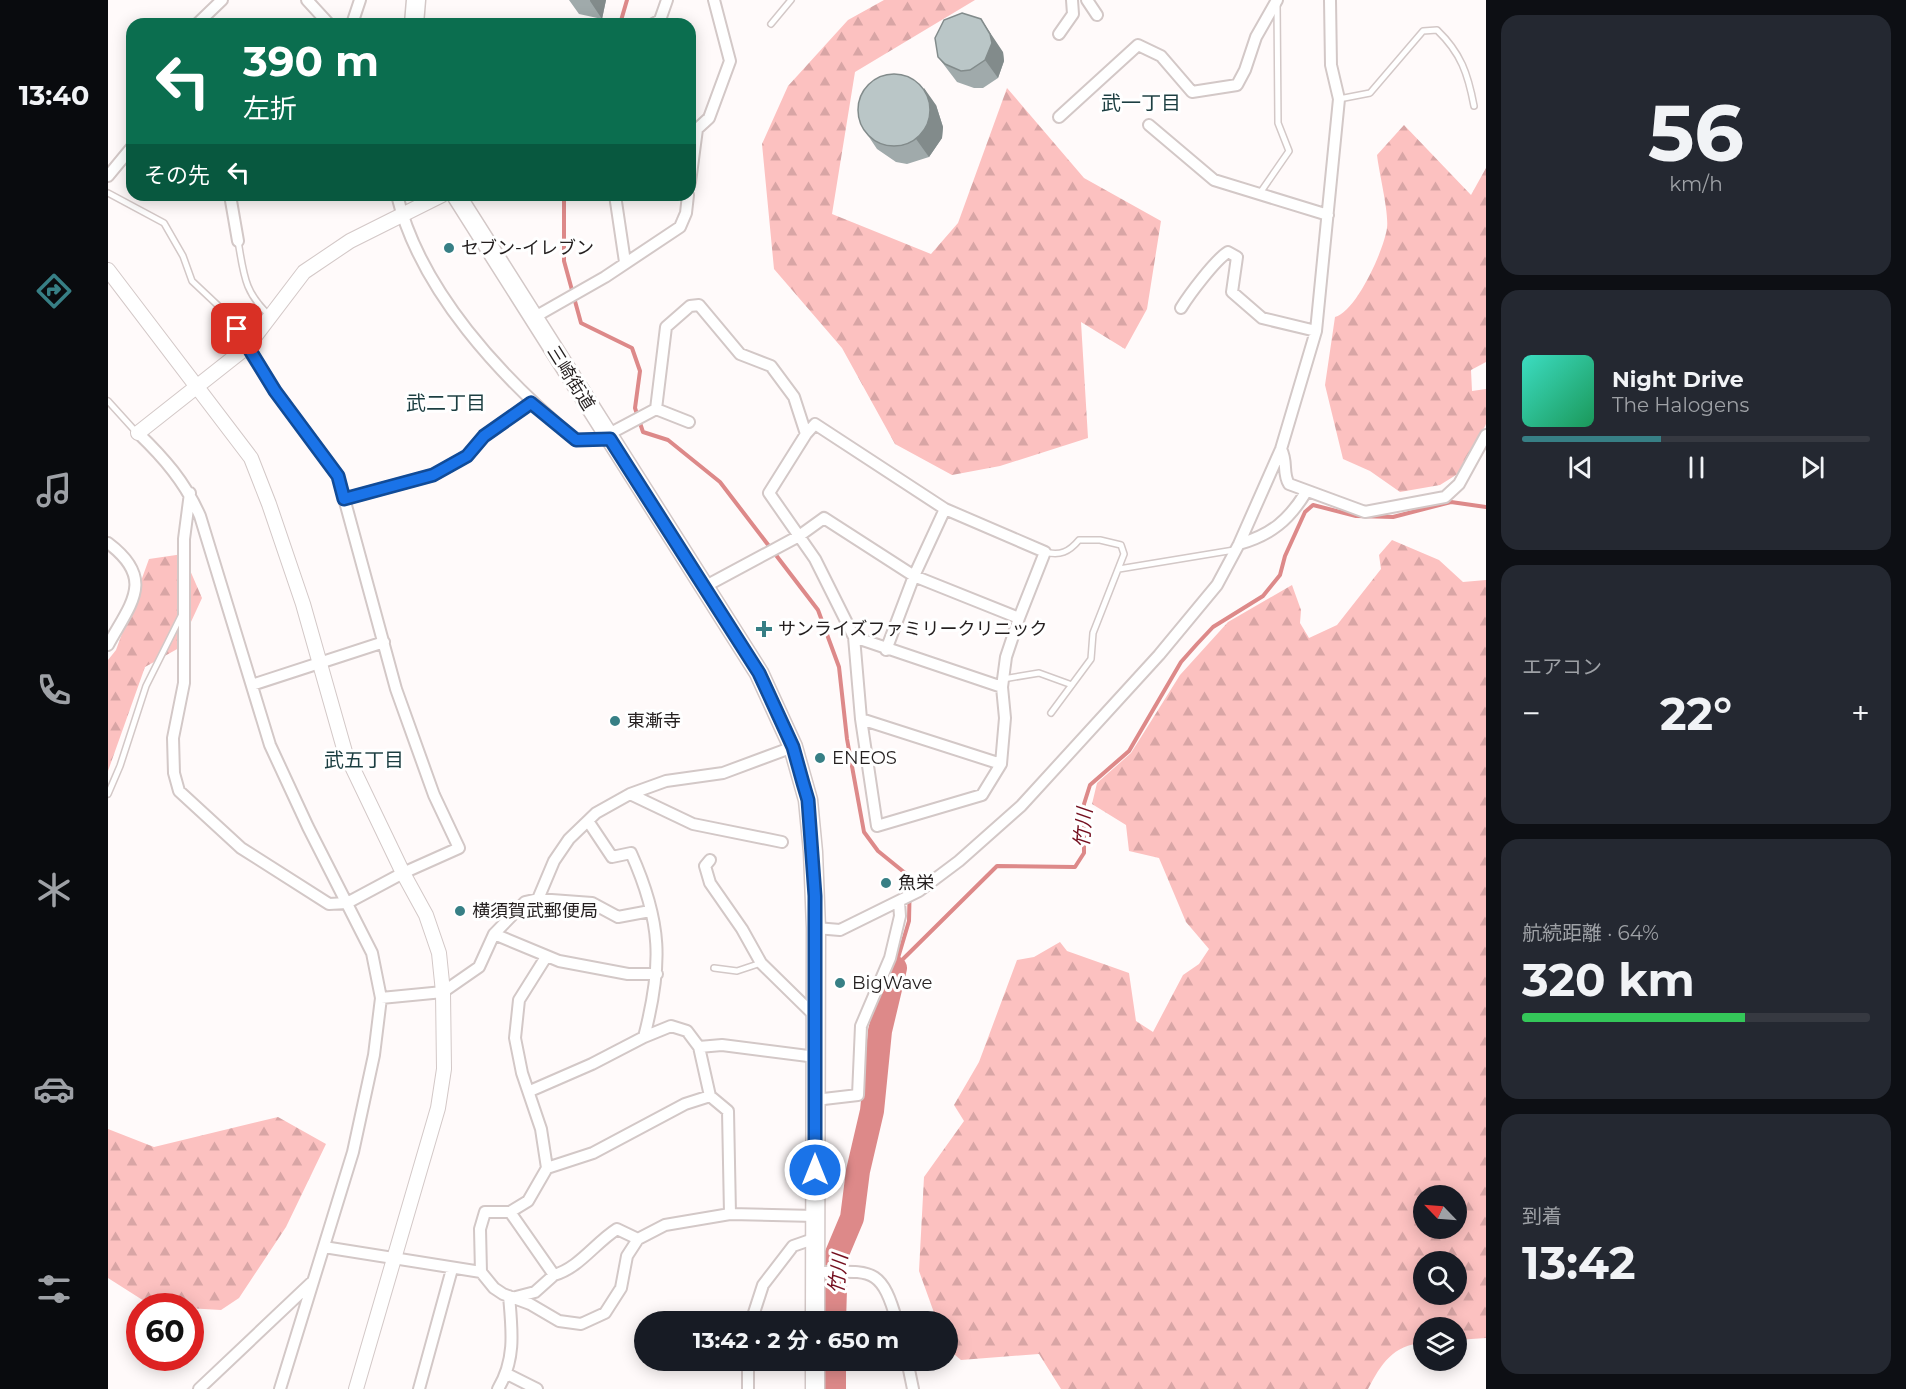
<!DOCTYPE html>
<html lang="ja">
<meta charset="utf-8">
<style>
:root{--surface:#171b24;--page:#242831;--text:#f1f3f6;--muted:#9ea1a6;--line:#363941;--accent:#377f85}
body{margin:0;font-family:Montserrat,"Noto Sans JP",sans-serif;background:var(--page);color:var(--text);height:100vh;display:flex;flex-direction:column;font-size:22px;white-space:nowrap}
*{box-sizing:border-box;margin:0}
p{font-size:20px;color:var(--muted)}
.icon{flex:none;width:33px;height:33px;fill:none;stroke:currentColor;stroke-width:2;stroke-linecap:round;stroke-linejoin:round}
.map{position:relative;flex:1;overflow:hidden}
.drawer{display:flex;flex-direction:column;gap:15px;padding:15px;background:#0d0f14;width:420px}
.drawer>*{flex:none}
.banner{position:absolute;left:18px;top:18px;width:570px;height:183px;border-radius:18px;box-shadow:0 3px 15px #0003;background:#0b6e4f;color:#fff;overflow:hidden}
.needle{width:39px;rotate:295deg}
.buttons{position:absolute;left:1305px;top:1185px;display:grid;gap:12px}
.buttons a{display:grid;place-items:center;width:54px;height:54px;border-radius:50%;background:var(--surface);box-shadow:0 3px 15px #0003;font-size:30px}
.speed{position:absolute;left:18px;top:1293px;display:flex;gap:12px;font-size:30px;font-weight:700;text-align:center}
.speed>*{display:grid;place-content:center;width:78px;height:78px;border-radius:50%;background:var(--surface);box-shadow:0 3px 15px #0003;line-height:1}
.speed .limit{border:9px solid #d22;background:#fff;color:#111}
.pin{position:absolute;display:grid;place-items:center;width:51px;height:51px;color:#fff;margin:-26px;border-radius:12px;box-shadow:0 3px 9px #0006}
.me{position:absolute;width:66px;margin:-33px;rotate:0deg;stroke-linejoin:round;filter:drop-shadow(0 0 4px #0008)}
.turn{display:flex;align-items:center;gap:21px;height:126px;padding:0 18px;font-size:27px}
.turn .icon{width:78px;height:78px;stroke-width:2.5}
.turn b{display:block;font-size:42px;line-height:51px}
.then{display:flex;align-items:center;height:57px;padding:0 18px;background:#0003;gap:12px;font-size:22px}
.big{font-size:45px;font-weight:700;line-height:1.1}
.drawer .card{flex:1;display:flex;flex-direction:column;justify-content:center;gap:9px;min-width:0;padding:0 21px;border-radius:18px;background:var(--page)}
.drawer .dial{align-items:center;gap:0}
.dial b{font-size:78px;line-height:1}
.song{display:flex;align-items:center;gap:18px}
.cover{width:72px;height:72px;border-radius:9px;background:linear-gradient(135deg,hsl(170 70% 55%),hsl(150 70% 35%))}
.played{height:6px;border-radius:3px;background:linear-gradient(90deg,var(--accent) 40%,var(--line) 40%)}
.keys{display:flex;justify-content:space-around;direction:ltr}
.heat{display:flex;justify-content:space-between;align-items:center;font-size:33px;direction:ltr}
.charge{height:9px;border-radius:4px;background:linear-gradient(90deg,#34c759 64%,var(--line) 0)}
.trip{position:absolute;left:526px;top:1311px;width:324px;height:60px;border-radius:30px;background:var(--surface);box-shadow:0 3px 15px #0003;font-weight:700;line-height:60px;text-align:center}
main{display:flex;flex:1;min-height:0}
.tab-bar{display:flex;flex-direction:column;width:108px;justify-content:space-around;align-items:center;background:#090b0e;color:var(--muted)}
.tab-bar .icon{width:42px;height:42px}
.tab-bar .on{color:var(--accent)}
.tab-bar b{font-size:27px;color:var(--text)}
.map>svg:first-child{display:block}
.forest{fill:url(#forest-firs);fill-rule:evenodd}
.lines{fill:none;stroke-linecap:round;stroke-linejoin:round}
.stream{stroke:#dd8989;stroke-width:4}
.river{stroke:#dd8989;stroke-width:24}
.service-casing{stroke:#d3c8c7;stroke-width:8}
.minor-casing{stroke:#d3c8c7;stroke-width:14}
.tertiary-casing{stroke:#d3c8c7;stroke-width:16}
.primary-casing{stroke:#d3c8c7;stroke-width:21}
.service{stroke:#fff;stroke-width:5}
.minor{stroke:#fff;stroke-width:10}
.tertiary{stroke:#fff;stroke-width:14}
.primary{stroke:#fff;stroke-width:18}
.wall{fill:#a0aaab}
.shaded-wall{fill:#828b8b}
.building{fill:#bac6c7;stroke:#828b8b;stroke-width:1.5}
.route-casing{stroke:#114b97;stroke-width:15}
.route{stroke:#1a73e8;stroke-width:10}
.poi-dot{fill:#377f85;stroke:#fff;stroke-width:2}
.labels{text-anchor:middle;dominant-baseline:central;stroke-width:6;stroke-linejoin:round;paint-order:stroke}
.poi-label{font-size:18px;fill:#241f1f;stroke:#fff;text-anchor:start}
.street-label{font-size:18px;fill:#241f1f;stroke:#fff}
.neighbourhood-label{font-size:20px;fill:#1c3e41;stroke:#fff}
.water-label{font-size:20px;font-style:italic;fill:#740f1f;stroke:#fff}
</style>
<main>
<nav class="tab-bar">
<b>13:40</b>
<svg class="icon on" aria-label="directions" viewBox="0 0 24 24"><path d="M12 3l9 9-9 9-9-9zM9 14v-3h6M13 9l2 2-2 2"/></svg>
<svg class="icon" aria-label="music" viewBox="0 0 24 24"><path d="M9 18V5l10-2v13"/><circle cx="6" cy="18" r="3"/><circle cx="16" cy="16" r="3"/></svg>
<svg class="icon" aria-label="phone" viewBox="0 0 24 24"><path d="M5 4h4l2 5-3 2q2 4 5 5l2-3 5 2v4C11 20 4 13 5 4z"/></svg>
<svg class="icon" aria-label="climate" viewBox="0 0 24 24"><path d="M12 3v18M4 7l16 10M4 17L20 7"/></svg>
<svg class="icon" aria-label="car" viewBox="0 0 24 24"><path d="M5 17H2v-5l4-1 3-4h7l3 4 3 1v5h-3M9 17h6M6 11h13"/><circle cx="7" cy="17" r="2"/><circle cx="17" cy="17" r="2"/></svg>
<svg class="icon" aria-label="filters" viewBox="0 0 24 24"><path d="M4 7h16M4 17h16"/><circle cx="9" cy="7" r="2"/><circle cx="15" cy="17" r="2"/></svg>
</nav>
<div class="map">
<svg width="1378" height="1389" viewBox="0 0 1378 1389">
<defs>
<pattern id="forest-firs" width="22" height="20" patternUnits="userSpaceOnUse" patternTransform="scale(1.5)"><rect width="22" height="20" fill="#fcc1c0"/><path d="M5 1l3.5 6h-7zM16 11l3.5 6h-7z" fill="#d8a5a5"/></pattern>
</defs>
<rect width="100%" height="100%" fill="#fffafa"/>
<!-- forest -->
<path class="forest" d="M776 0H867L747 72 724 214 823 254 850 223 899 88 976 178 1053 221 1039 309 1017 349 973 322 980 438 892 466 844 475 787 444 734 348 666 269 654 144 680 86 740 20Z
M1296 125 1363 195 1378 168V362L1363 370 1364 391 1378 389V424L1356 470 1332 485 1292 492 1262 471 1235 459 1217 385 1227 317C1248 312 1276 250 1279 228 1281 212 1271 173 1269 155Z
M1284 540 1331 560 1355 582 1378 580V1338L1349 1340 1348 1328H1316L1315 1343C1285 1345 1273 1364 1260 1389H953L931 1354 853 1360 840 1349V1322L829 1321 811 1271 816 1177 856 1121 846 1105 871 1062 909 960 926 957 952 942 959 951 1021 973 1028 1021 1045 1032 1075 975 1091 964 1101 949 1078 922 1051 858 1021 851 1018 825 984 804 989 783 1023 753 1072 675 1120 622 1184 585 1193 610 1192 623 1201 638 1229 625 1273 569 1271 555ZM1316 1196H1348V1228H1316ZM1316 1262H1348V1294H1316Z
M75 554 94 598 71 648 37 667 0 771V660L8 650 41 559Z
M170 1117 218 1144 178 1227 131 1298 113 1310 44 1306 0 1278V1129L46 1147Z"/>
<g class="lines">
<!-- stream -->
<path class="stream" d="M512 24 519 0
M456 195V261L473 323 524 348 532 371 527 408 535 432 560 440 612 482 710 610 731 667 739 739 756 832 770 851 802 877 801 921 787 968
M789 965 889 866 967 867 976 853V804L982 785 1021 751 1073 662 1089 644 1105 627 1155 596 1172 575 1177 556 1197 512 1205 505 1248 516 1285 517 1343 502 1378 507"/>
<!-- river -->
<path class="river" d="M726 1322 728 1256 744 1218 750 1171 764 1111 772 1031 787 968
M726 1389V1360"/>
<defs>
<path id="service" d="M663 24 683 0
M1231 99 1262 93 1315 31 1329 30C1353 53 1360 74 1366 106
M0 193 56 223 75 256 84 281 118 313 138 346
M1152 193 1181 151 1170 123 1169 3
M130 241C136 275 136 292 162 316
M0 401 29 433
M937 552C952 556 961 552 971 540H992L1013 545 1016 554 985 633 983 659 943 713
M1011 569 1126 550
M895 679 931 673 964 685
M0 794 12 766 38 686 74 614
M606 968 629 971 653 963"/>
<path id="minor" d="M199 0 221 24
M979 0 989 15
M89 24 114 0
M244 24 252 0
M545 24 552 20 559 0
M951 34 965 14 964 0
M951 117 1030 45 1053 56 1084 92 1129 85 1137 70 1148 37 1169 0
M1041 125 1106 180 1220 215
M0 176 24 147
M582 182 589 129 601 118 622 61 606 0
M122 195 130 241
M289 195C312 291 394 378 468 440L502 439
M507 195 517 262
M1073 308C1081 295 1107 260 1120 252L1129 257 1124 292 1154 318 1208 331
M425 318 497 277 572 227 578 213 580 195
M548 409 581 422
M30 433C56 458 77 482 92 516L162 745 200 827 264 953 273 998 266 1055 245 1152 172 1389
M499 435 548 409 558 327 582 306 591 305 632 354 663 366 686 397 698 434
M1173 449C1180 462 1174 473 1181 484L1257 512 1337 497 1351 484 1378 435
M82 493 76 539V683L65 738 66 773 71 791 133 848 221 904 239 903 295 873 351 848 326 795 288 689 230 476 167 391 139 347
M236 499 325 475 359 456 376 436 423 403
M0 543C48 579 23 603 0 645
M1131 544C1163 535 1181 520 1198 492
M596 587 691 536 716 518 806 576 911 618 937 552 837 509 707 424 698 434 661 493 707 559 746 637 753 719 769 826 874 795 893 764 897 718 894 687 898 657 911 618
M746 637 894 687
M778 650 806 576 837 509
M144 685 276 642
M753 719 893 764
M522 794 585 824 674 842
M480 821 504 857 523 853C554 922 555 964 536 1037
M602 860 597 866 602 883 634 929 653 963 706 1015
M430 899 446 861 461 839 488 813 522 794 558 781 615 773 685 747
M708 928 732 930 811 891 851 861 913 806 1051 655 1109 585 1131 544 1173 449 1208 331 1231 99 1223 65 1222 0
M386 934 451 961 520 974H549
M273 998 335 992 371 967 386 934 417 902 430 899 484 903 510 917 542 911
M591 1047 614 1045 708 1057
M422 1091 484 1064 536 1037 563 1026 579 1031 591 1047 602 1096
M707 1100 750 1095 753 1026 782 958 792 916 791 902
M439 1168 485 1153 577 1104 602 1096 620 1111 622 1214
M402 1212 446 1275 427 1292 404 1298
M216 1247 373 1272 386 1288 395 1294 422 1304 451 1321 473 1324 497 1313 513 1288 519 1256 530 1239 557 1225 622 1214 707 1216
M373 1272 372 1229 377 1212H402L420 1201 439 1168 433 1129 414 1073 407 1038 411 1000 438 957
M707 1272C762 1272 773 1264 789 1322
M446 1275C471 1268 487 1243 509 1229L530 1239
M643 1322 655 1285 685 1246 708 1238
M799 1360 805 1389
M399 1374 429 1389
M91 1389 203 1283
M311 1389 344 1269
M390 1389C408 1359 404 1330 401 1296
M640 1389V1360"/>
<path id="tertiary" d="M0 270 143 458 161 504 195 604 237 752 295 873 318 915 331 953 335 992 336 1069 330 1108 248 1389
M30 433 139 347 196 272 242 241 334 195"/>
<path id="primary" d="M306 24 308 0
M348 195 651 673 685 747 700 800 705 852 708 928 707 1322
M707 1389V1360"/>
</defs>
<!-- service casing -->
<use href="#service" class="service-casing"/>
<!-- minor casing -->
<use href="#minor" class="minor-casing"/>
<!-- tertiary casing -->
<use href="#tertiary" class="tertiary-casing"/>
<!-- primary casing -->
<use href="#primary" class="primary-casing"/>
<!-- service -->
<use href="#service" class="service"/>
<!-- minor -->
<use href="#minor" class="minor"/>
<!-- tertiary -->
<use href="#tertiary" class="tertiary"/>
<!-- primary -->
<use href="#primary" class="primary"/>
</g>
<!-- wall -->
<path class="wall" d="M461 0H498L494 19 471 14Z
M895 52 896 61 890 78 875 88H866L849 82 830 57Z
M828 105 835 127 834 138 821 157 799 164 788 162 769 149 757 131Z"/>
<!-- shaded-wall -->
<path class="shaded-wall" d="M482 0H498L494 19 482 1Z
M873 19 895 52 896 61 890 78 877 60Z
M816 88 828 105 835 127 834 138 821 157 808 139Z"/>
<!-- building -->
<path class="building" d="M854 13 873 19 882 34 884 43 877 60 862 70 853 71 837 64 830 57 827 38 836 20Z
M750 110a36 36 0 1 1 72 0a36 36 0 1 1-72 0Z"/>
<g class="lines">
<defs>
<path id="route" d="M129 329 167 391 230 476 236 499 325 475 359 456 376 436 423 403 468 440 502 439 651 673 685 747 695 783 700 800 707 896V1170"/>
</defs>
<!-- route casing -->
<use href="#route" class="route-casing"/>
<!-- route -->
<use href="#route" class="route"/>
</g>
<!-- markers -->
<g class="poi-dot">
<circle cx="341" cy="248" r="6"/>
<path d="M653 620h6v6h6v6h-6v6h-6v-6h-6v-6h6z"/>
<circle cx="507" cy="721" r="6"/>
<circle cx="712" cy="758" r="6"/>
<circle cx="778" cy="883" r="6"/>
<circle cx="352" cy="911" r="6"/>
<circle cx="732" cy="983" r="6"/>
</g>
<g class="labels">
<!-- poi labels -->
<g class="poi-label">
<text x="353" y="248">セブン-イレブン</text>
<text x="670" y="629">サンライズファミリークリニック</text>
<text x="519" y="721">東漸寺</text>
<text x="724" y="758">ENEOS</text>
<text x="790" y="883">魚栄</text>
<text x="364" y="911">横須賀武郵便局</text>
<text x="744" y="983">BigWave</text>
</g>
<!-- street labels -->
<g class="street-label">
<text transform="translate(463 378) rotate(58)">三崎街道</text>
</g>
<!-- neighbourhood labels -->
<g class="neighbourhood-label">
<text x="1033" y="103">武一丁目</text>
<text x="338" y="403">武二丁目</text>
<text x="256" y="760">武五丁目</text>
</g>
<!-- water labels -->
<g class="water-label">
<text transform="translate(975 828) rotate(-85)">竹川</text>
<text transform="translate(730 1274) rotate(-84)">竹川</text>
</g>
</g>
</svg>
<div class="buttons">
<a><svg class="needle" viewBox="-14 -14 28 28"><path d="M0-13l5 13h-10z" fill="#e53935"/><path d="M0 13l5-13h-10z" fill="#9ea1a6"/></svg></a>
<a><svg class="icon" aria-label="search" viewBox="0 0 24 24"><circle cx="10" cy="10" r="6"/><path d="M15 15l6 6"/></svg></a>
<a><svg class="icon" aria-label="layers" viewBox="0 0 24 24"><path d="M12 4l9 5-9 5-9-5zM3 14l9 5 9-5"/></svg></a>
</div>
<div class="speed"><div class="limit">60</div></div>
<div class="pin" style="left:129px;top:329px;background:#d93025"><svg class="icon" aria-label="arrive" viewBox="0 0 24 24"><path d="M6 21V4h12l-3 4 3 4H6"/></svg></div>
<svg class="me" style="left:707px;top:1170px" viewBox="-20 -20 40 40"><circle r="17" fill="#1a73e8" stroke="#fff" stroke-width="3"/><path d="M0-11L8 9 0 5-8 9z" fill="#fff"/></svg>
<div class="trip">13:42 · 2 分 · 650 m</div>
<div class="banner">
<div class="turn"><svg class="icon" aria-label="left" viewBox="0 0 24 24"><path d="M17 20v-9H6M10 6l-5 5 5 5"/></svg><div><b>390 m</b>左折</div></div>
<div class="then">その先<svg class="icon" aria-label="left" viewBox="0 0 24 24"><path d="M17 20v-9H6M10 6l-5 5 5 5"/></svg></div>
</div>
</div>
<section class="drawer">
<div class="card dial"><b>56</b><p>km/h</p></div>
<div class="card">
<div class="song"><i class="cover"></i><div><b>Night Drive</b><p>The Halogens</p></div></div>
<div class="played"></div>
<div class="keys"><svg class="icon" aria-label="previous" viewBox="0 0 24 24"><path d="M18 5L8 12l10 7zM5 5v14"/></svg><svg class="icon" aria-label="pause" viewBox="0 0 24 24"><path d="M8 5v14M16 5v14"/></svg><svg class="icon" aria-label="next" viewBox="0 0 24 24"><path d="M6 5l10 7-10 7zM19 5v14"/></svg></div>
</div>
<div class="card"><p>エアコン</p>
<div class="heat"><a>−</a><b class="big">22°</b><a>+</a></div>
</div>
<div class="card"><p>航続距離 · 64%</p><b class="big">320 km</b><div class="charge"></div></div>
<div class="card"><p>到着</p><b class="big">13:42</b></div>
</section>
</main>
